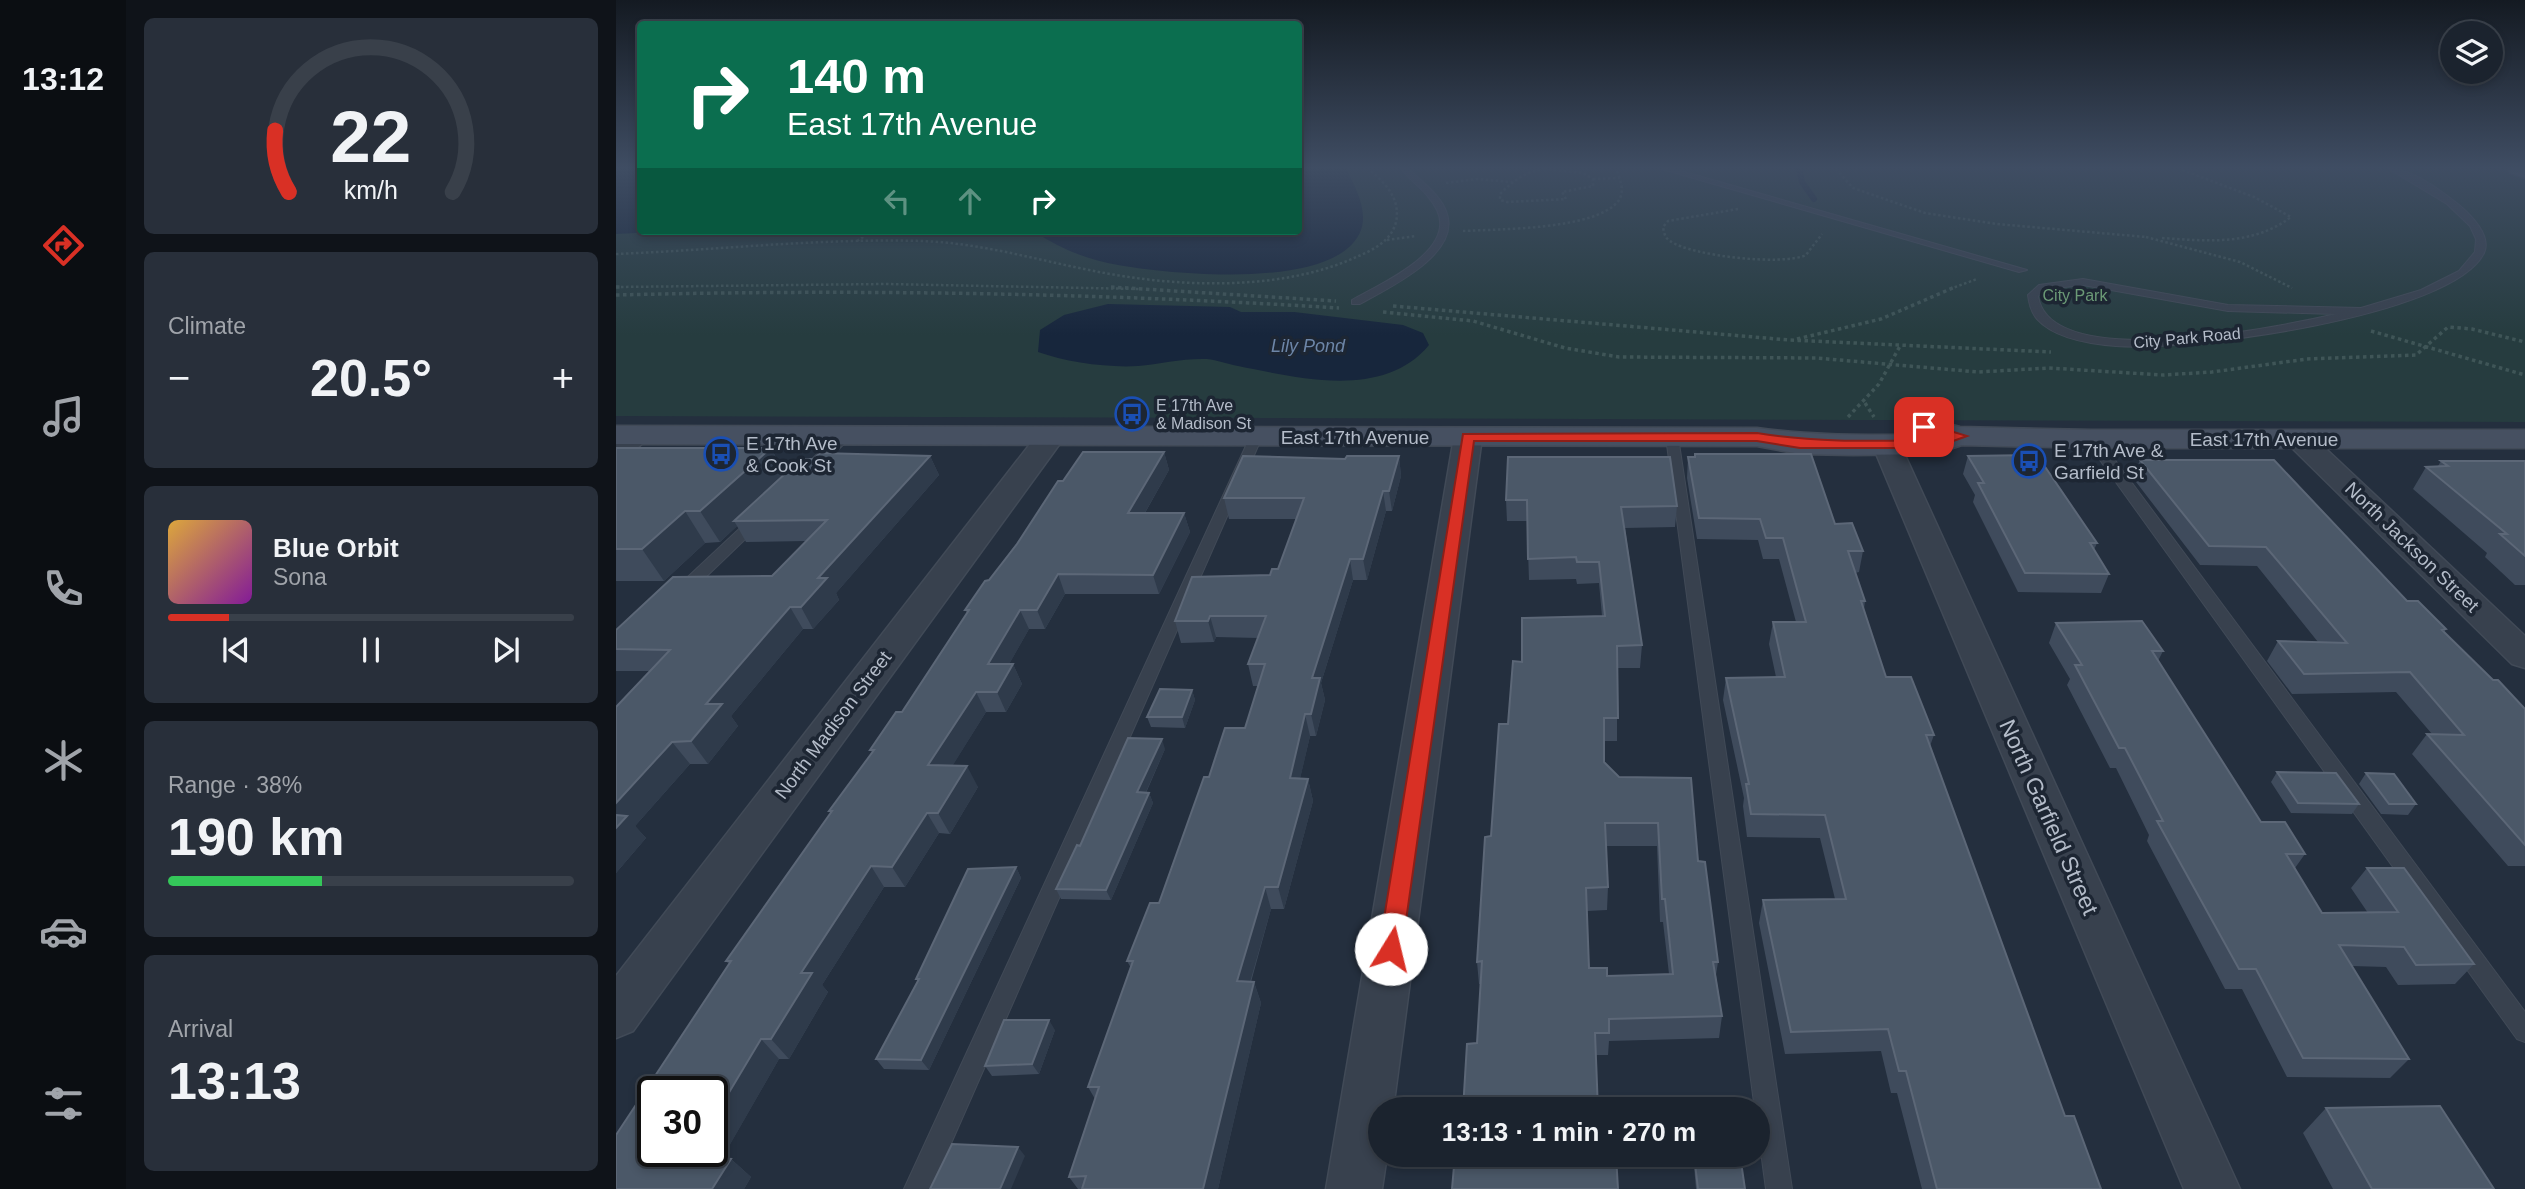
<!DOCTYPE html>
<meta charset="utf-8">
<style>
:root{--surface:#1b232e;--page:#282f3a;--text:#f1f3f6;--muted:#a0a4aa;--line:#39404a;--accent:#d93025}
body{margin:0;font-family:Arial,sans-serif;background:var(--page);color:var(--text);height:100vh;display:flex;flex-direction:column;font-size:26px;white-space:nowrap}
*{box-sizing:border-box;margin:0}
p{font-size:23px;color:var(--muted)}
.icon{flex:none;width:38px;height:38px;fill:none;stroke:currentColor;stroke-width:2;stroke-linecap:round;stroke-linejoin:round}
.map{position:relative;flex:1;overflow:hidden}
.drawer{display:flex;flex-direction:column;gap:18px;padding:18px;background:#0f1319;width:490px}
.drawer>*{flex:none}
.top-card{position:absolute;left:21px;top:21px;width:665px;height:214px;border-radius:7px;box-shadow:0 4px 10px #0003,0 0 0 2px var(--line);background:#0b6e4f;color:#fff;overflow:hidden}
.controls{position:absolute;left:1824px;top:21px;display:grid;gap:14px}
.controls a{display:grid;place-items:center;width:63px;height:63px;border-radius:50%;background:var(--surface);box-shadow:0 4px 10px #0003,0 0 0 2px var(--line);font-size:35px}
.speed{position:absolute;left:21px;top:1076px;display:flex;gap:14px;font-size:35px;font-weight:700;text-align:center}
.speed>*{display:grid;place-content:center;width:91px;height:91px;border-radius:50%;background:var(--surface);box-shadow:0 4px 10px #0003,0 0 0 2px var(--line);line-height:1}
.speed .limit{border:4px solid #111;border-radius:10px;background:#fff;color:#111}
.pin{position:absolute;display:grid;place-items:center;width:60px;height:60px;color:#fff;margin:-30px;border-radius:14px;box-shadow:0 4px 10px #0006}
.me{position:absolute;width:77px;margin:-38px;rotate:9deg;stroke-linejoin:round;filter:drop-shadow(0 0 5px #0008)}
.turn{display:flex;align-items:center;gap:24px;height:147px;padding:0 35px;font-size:32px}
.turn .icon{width:91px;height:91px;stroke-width:2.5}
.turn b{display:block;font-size:49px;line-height:60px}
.lanes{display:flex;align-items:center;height:66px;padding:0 35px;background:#0003;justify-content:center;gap:35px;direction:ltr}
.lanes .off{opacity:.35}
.big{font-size:52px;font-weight:800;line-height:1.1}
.drawer .card{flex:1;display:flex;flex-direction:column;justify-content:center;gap:10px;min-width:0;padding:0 24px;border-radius:10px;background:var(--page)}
.drawer .dial{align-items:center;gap:0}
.dial svg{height:182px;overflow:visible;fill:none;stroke:var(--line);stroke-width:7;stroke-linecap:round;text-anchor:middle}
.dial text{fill:var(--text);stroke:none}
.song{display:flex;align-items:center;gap:21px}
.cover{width:84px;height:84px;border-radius:10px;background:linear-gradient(135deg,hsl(40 70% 55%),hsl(290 70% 35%))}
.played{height:7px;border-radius:4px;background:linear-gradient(90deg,var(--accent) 15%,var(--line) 15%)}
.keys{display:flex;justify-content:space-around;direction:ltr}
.heat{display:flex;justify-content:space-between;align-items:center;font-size:38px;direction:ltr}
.charge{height:10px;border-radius:5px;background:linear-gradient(90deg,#34c759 38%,var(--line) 0)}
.trip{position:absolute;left:752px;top:1097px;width:402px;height:70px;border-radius:35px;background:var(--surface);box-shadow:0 4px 10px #0003,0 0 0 2px var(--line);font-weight:800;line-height:70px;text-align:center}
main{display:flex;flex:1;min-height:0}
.menu{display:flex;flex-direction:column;width:126px;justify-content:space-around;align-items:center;background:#0b0e12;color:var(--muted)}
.menu .icon{width:49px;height:49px}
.menu .on{color:var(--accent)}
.menu b{font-size:32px;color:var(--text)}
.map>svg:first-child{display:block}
.green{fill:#263c3f}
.water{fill:#17263c}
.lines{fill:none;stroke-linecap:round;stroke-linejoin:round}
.stream{stroke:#17263c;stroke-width:6}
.lane-casing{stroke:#414a57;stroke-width:2}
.street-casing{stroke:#414a57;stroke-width:3}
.secondary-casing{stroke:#414a57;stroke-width:3}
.primary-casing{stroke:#414a57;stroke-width:3}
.path-far1{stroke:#3f5557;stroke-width:2.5;stroke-dasharray:2.5 2.5;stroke-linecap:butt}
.path{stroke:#3f5557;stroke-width:3.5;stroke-dasharray:3.5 3.5;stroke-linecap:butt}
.lane{fill:#38414e;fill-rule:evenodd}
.street{fill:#38414e;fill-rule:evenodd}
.secondary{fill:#465061;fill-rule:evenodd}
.primary{fill:#56606e;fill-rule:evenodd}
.wall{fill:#3f4b5c;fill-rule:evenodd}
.shaded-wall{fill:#2f3b4b}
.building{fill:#4b5868;stroke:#5c6777;stroke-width:2;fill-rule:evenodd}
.route{fill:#d93025;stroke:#8d1f18;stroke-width:2}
.labels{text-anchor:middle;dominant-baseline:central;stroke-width:7;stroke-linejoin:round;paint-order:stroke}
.far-park-label{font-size:16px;fill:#6b9a76;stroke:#1d2633}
.far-street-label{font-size:16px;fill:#b4bcc9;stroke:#1d2633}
.far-poi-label{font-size:16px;fill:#b4bcc9;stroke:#1d2633;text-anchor:start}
.far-water-label{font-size:18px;font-style:italic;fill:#6d86a8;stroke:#1d2633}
.street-label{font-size:19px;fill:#b4bcc9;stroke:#1d2633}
.poi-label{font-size:19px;fill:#b4bcc9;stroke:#1d2633;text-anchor:start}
.near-street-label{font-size:23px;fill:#b4bcc9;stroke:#1d2633}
</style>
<main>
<nav class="menu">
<b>13:12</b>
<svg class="icon on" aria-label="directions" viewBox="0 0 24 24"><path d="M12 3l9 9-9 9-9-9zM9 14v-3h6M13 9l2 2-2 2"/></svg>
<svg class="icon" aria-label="music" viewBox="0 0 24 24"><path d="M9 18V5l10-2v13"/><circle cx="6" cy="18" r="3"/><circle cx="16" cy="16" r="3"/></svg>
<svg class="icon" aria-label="phone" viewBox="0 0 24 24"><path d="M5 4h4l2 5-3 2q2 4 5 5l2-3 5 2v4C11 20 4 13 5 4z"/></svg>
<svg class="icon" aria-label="climate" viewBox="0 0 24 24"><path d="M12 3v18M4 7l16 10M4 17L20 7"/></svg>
<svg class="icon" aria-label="car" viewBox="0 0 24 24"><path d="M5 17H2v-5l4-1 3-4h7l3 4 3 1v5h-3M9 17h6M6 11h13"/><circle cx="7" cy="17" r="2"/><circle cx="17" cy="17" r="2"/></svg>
<svg class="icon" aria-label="filters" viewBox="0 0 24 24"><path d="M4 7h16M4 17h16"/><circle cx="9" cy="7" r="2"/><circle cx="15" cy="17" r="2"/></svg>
</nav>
<section class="drawer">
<div class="card dial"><svg viewBox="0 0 100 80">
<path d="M14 69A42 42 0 1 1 86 69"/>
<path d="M14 69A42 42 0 0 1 8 42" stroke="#d93025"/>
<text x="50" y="56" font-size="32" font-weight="700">22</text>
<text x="50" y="72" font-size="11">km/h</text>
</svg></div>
<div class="card"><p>Climate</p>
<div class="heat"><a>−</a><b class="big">20.5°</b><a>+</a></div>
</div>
<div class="card">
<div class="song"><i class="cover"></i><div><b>Blue Orbit</b><p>Sona</p></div></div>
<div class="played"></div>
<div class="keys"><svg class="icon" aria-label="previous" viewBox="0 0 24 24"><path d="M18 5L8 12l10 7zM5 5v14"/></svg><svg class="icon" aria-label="pause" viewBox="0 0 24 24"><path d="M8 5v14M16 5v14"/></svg><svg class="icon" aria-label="next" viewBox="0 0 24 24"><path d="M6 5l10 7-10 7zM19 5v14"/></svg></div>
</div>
<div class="card"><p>Range · 38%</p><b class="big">190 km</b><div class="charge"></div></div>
<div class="card"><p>Arrival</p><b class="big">13:13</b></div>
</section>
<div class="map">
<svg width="1909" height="1189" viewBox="0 0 1909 1189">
<rect width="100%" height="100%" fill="#242f3e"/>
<!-- green -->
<path class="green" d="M0 169H24V231H682L683 169H1889L1909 178V422L0 416Z"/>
<!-- water -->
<path class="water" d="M0 169H24V231H58L0 234Z
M683 169H730C739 186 752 210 745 230 722 292 553 274 502 265 472 260 442 248 418 231H682Z
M492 304 614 307 625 312H678L787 325 807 333 813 345C768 400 682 378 622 366 612 364 601 360 591 359 568 358 544 364 522 366 492 368 450 362 422 352L424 330 448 315Z"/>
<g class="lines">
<!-- stream -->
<path class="stream" d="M1183 169 1186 182 1198 199"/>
<defs>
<path id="lane" d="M785 169H793C806 182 826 196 831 214 844 255 772 288 744 304H736V300C764 284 841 251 821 210 813 193 797 183 785 169Z
M1046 169H1058L1411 270 1403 272Z
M1773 169C1796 168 1825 191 1843 205 1855 215 1876 236 1868 253 1837 317 1568 352 1500 346 1476 344 1439 339 1421 319 1415 312 1413 304 1412 295L1423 285 1467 279 1612 305 1745 308 1805 290 1843 271 1859 252 1860 239 1854 226 1831 204ZM1467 285 1612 311 1720 314C1667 326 1434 375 1422 296L1430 289Z
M228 432 233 433V439L200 471H190V465L223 433Z
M640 433 646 437 315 1189H288L634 437Z
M1056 433 1062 437 1176 1189H1150L1143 1137V1110H1139L1050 437Z
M1476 435 1481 436 1909 1012V1042L1901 1039 1471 442 1470 439Z
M141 516 146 517 148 520 146 523 72 594H60L58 591 60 588 136 517Z"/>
<path id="street" d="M22 427 32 429 36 435 10 458 0 460V439L12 429Z
M435 428 445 430 449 436 445 442 17 1031 0 1038V976L425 430Z
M852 429 862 431 866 437 777 1110H765V1155H771L766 1189H710L838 437 842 431Z
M1683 431 1693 433 1909 636V668L1896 664 1673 445 1669 439 1673 433Z
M1270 436 1280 438 1284 444 1624 1189H1568L1256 444 1260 438Z"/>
<path id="secondary" d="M1320 421 1344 427 1476 430H1909V448H1476L1346 445 1318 454 1237 455 1184 454 1141 446 0 444V426L1141 428C1197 436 1251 435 1308 435L1304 430 1309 423Z"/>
<path id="primary" d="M1892 169H1909V178L1895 173Z"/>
</defs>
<!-- lane casing -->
<use href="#lane" class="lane-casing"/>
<!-- street casing -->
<use href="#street" class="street-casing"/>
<!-- secondary casing -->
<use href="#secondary" class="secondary-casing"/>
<!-- primary casing -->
<use href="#primary" class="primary-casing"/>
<!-- path-far1 -->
<path class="path-far1" d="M928 169 967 173 977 179V186L946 192 950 199 891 202 884 200V194C898 180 909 172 928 169Z
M1220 169 1237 188 1309 213 1381 224 1530 237
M977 179 1004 178
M830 183 861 179 896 182
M1122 209 1052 221 1047 227C1048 233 1049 238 1054 241 1075 256 1167 266 1190 255L1206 234
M847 231C882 229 982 230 1003 200 1009 191 1004 178 1000 169
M1530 237 1624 262 1676 288
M1546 238C1592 241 1636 246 1675 217L1638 197 1564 169
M771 240 800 236
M241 241 256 231
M0 254C102 250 204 238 306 241 365 243 421 260 478 271 558 287 662 292 738 258 755 251 775 242 780 222 785 199 769 182 752 169
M0 287 269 284 523 289
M1334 289 1361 279"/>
<!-- path -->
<path class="path" d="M0 287H7
M495 287 720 301
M0 295C241 289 482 293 723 308
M777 306 1173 340 1435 352
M767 312 857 321 949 348 1003 357 1200 358 1362 372 1433 368 1547 375 1596 372 1691 359 1800 355 1832 327 1856 329 1909 342
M1755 331 1909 375
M1181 339 1265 319 1339 287
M1249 403 1258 417
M1232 417 1263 384 1284 346"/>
<!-- lane -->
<use href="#lane" class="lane"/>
<!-- street -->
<use href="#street" class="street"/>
<!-- secondary -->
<use href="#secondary" class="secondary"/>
<!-- primary -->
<use href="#primary" class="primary"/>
</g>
<!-- wall -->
<path class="wall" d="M0 448H155L169 474 314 456 323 475 220 593 223 600 197 629H187L115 716 122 726 92 764H74L19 826 30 838 0 873V707L34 671H0V630L156 576 190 541 130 542 121 526 104 542 89 543 48 581H0Z
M548 452 553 470 529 513H568L574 532 543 594H449L429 629H413L393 664H397L406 684 390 712H370L336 766 362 787 334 834 323 833 289 887H268L206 985 212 992 173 1059H163L106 1158 115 1159 135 1177 128 1189H0L113 964 110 961 215 813 213 811 256 752 254 750 286 712 351 613 349 610 373 580 447 481Z
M1079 454 1219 524 1247 551 1243 572 1239 573 1249 601 1248 609 1270 677 1318 735 1314 746 1449 1116 1485 1189H1306L1281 1093H1275L1265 1051 1169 1054 1143 923 1147 900 1219 899 1204 838 1131 837 1127 806 1128 798 1107 700 1110 678 1160 677 1153 644 1157 622H1180L1163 559H1147L1142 540 1081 539 1071 478 1072 457H1078Z
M783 456 785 476 776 511H770L751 580H737L705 683 709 700 700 736H694L684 778 692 779 697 801 668 909H655L635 982H638L645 1003 602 1189H462L453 1177 479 1099 472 1087 515 968 511 961 543 903 593 777 629 728 642 686H637L632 664 642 638 600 637 598 642 565 643 559 621 654 575 662 569 680 519H613L608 498 729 459Z
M1352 456 1481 543 1478 550 1493 574 1485 593 1402 592 1357 502 1359 495 1347 474Z
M892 457 1061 506 1059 527 1009 528 1026 645 1024 668H1001V741H988V762L1082 861 1102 962 1100 975 1106 1016 1103 1038 993 1041 992 1055H980L861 1043 865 984H863L861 962 875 836 892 724 906 662 986 616 983 583 961 584 960 579 913 580 911 521H891L890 500ZM990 846H1041L1044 922H1047L1053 974 991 976 973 968 971 911 991 910 992 887Z
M1524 460 1791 601 1830 629 1828 632 1877 680 1909 709V866H1892L1796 754 1811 734H1816L1780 692 1676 694 1651 661 1662 641 1702 642 1641 566 1584 565 1517 478Z
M1825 461H1909V585H1899L1869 557 1871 553 1797 489 1810 467 1822 466Z
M1440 623 1547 651 1542 661 1645 822 1689 854 1679 868 1706 913H1752L1735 888 1751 868 1858 964 1839 984 1782 985 1770 967 1736 966 1793 1059 1774 1078 1671 1077 1626 989H1609L1531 841 1533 835 1500 768H1494L1451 685 1454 679 1433 643Z
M576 690 579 700 569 728 535 727 531 717Z
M549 749 530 793H533L537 803 495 900 445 899 440 889 464 846Z
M1661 772 1743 804 1736 814 1675 813 1655 782Z
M1750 773 1800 804 1792 815 1765 814 1743 784Z
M400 867 405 878 313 1070 268 1069 260 1059 302 982 300 979Z
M439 1030 423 1074 376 1076 369 1066Z
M1710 1108 1878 1189H1717L1687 1133Z
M1077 1155H1124L1129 1189H1080Z"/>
<!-- shaded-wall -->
<path class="shaded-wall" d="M155 448 171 479 118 521 121 526 104 542 84 511Z
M548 452 553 470 518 532 512 513Z
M314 456 323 475 220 593 223 600 197 629 185 607 202 578Z
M783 456 785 476 776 511 773 491Z
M767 491 770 511 751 580 747 559Z
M69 511 89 543 48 581 26 549Z
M568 513 574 532 543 594 537 575Z
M734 559 737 580 705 683 709 700 700 736 695 714 696 678Z
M442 574 449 594 429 629 421 610Z
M174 607 187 629 115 716 122 726 92 764 75 741 90 704Z
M404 610 413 629 382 684 372 664Z
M594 616 600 637 598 642 592 621Z
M397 664 406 684 390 712 381 692Z
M576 690 579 700 569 728 566 717Z
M360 692 370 712 324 786 312 765Z
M689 714 694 736 679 801 674 778Z
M546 739 549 749 525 803 521 792Z
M56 742 74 764 19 826 30 838 0 873V803Z
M351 766 362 787 334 834 322 813Z
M692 779 697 801 668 909 662 887Z
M533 793 537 803 495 900 490 890Z
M311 813 323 833 289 887 276 867Z
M255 866 268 887 206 985 212 992 173 1059 155 1039 185 973Z
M400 867 405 878 313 1070 305 1060Z
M649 887 655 909 628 1003 621 981Z
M638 982 645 1003 602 1189H587Z
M433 1020 439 1030 423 1074 416 1064Z
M145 1039 163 1059 96 1176 75 1157 78 1152H96V1121Z
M402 1147 409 1156 395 1189H384Z
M115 1159 135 1177 128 1189H96Z"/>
<!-- building -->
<path class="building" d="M0 448H155L84 511H69L26 549H0Z
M467 452H548L512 513H568L537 575 442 574 421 610H404L372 664H397L381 692H360L312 765 351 766 322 813H311L276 867 255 866 185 973H196L155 1039H145L96 1121V1092H37V1152H78L75 1157 115 1159 96 1189H0V1135L115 961H110L216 811H213L258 750H254L280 712H286L353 610H349L369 581 373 580 401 544 442 481H447Z
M204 453 314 456 202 578H211L185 607H174L90 704H106L75 741 56 742 0 803V707L54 650 0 649V630L57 577 156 576 211 520 118 521 185 459H198Z
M1079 454H1195L1219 524 1236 523 1247 551H1232L1249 601H1245L1270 677H1295L1318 735H1310L1449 1116H1458L1485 1189H1321L1290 1071H1283L1272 1029 1175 1032 1147 900 1230 899 1209 815 1135 814 1130 784H1133L1110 678 1169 677 1157 622H1190L1167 538H1150L1144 519 1083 518 1072 457H1079Z
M1421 455 1481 543H1474L1493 574 1409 573 1362 483H1368L1352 456Z
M627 456 729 459 731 456H783L773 491H767L747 559H734L696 678H704L695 714H689L674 778 692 779 662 887H649L621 981 638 982 587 1189H466L470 1176 453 1177 483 1087H472L517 961H511L534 903H543L588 777H593L609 728H629L649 664H632L650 616H594L592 621H559L576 577 654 575 656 569H662L688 498H608Z
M892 457H1054L1061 506 1005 507 1026 645 1001 646 1002 718H988V762L1003 777 1075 778 1082 861 1089 862 1102 962H1097L1106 1016 993 1019V1033H979L982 1110H847L851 1044 861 1043 866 961 861 962 869 837 875 836 883 724H892L897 661 906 662V618L989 616 983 562H961L960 557 912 559 911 500H890ZM989 823H1042L1046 899H1049L1057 974 991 976V968H973L970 888 992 887Z
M1524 460H1658L1791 601H1802L1830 629 1826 630 1877 680H1882L1909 709V845L1811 734 1848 735 1794 672 1688 674 1662 641 1731 643 1650 547 1593 546Z
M1825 461H1909V556L1884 534H1891L1810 467 1832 466Z
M1526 621 1547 651H1536L1645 822H1669L1689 854H1670L1706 913 1782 912 1751 868H1788L1858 964 1800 965 1788 947 1723 945 1793 1059 1687 1058 1640 969H1623L1541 821H1547L1509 748H1503L1459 665H1466L1440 623Z
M544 689 576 690 566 717H531Z
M512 738 546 739 521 792 533 793 490 890 440 889 461 845 464 846Z
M1661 772 1720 773 1743 804 1682 803Z
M1750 773 1778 774 1800 804H1773Z
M0 815 11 816 0 828Z
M400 867 305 1060 260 1059 303 979H300L352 869Z
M388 1020H433L416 1064 369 1066Z
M1824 1106 1878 1189H1756L1710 1108Z
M336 1144 402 1147 384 1189H314Z
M839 1155H1000L1002 1189H836Z
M1078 1155H1124L1129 1189H1082Z"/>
<!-- sky -->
<linearGradient id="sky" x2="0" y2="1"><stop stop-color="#141a22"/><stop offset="0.5" stop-color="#3f4d63"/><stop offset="1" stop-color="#3f4d63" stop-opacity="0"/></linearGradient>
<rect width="1909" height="335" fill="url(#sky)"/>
<!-- route -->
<path class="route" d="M1308 423 1351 436 1318 448H1184L1141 441H858L786 949 782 956 775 959 767 956 763 949 847 434 1141 433C1200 443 1258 441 1317 440L1330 437 1303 430 1302 427Z"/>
<!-- icons -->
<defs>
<symbol id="bus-ring" viewBox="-11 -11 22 22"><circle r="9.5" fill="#1d2633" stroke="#1a4fb4" stroke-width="1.5"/><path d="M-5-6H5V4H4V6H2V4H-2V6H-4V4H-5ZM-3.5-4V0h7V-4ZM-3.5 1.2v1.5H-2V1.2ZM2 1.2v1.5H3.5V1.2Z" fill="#1a4fb4"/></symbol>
</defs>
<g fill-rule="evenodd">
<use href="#bus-ring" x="497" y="395" width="38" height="38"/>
<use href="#bus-ring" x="86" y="435" width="38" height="38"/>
<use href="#bus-ring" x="1394" y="442" width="38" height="38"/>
</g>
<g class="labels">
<!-- far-park labels -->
<g class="far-park-label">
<text x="1459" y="295">City Park</text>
</g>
<!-- far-street labels -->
<g class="far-street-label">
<text transform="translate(1571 338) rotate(-5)">City Park Road</text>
</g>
<!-- far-poi labels -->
<g class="far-poi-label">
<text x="540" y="405">E 17th Ave<tspan x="540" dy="18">&amp; Madison St</tspan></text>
</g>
<!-- far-water labels -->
<g class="far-water-label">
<text x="692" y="346">Lily Pond</text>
</g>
<!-- street labels -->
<g class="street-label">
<text x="739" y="437">East 17th Avenue</text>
<text x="1648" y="439">East 17th Avenue</text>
<text transform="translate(1796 547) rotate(44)">North Jackson Street</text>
<text transform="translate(217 725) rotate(-53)">North Madison Street</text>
</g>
<!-- poi labels -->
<g class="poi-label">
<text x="130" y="443">E 17th Ave<tspan x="130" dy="22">&amp; Cook St</tspan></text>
<text x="1438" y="450">E 17th Ave &amp;<tspan x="1438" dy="22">Garfield St</tspan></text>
</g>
<!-- near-street labels -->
<g class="near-street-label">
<text transform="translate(1433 817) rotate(66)">North Garfield Street</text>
</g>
</g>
</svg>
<div class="controls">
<a><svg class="icon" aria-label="layers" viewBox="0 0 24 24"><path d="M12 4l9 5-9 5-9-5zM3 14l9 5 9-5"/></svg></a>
</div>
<div class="speed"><div class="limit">30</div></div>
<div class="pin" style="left:1308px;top:427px;background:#d93025"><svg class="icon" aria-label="arrive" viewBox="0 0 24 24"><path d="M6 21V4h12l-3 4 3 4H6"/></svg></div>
<svg class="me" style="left:775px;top:949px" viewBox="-20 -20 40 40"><circle r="19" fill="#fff"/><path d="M0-13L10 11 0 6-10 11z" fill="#d93025"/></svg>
<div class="trip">13:13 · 1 min · 270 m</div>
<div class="top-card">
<div class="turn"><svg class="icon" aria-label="right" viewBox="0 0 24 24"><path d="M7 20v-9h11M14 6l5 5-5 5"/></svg><div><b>140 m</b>East 17th Avenue</div></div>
<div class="lanes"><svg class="icon off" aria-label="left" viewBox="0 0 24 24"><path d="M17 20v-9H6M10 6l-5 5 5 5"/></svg><svg class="icon off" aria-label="ahead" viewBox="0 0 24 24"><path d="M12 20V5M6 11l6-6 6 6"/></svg><svg class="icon" aria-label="right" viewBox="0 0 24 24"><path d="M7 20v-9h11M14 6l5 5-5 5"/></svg></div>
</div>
</div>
</main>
